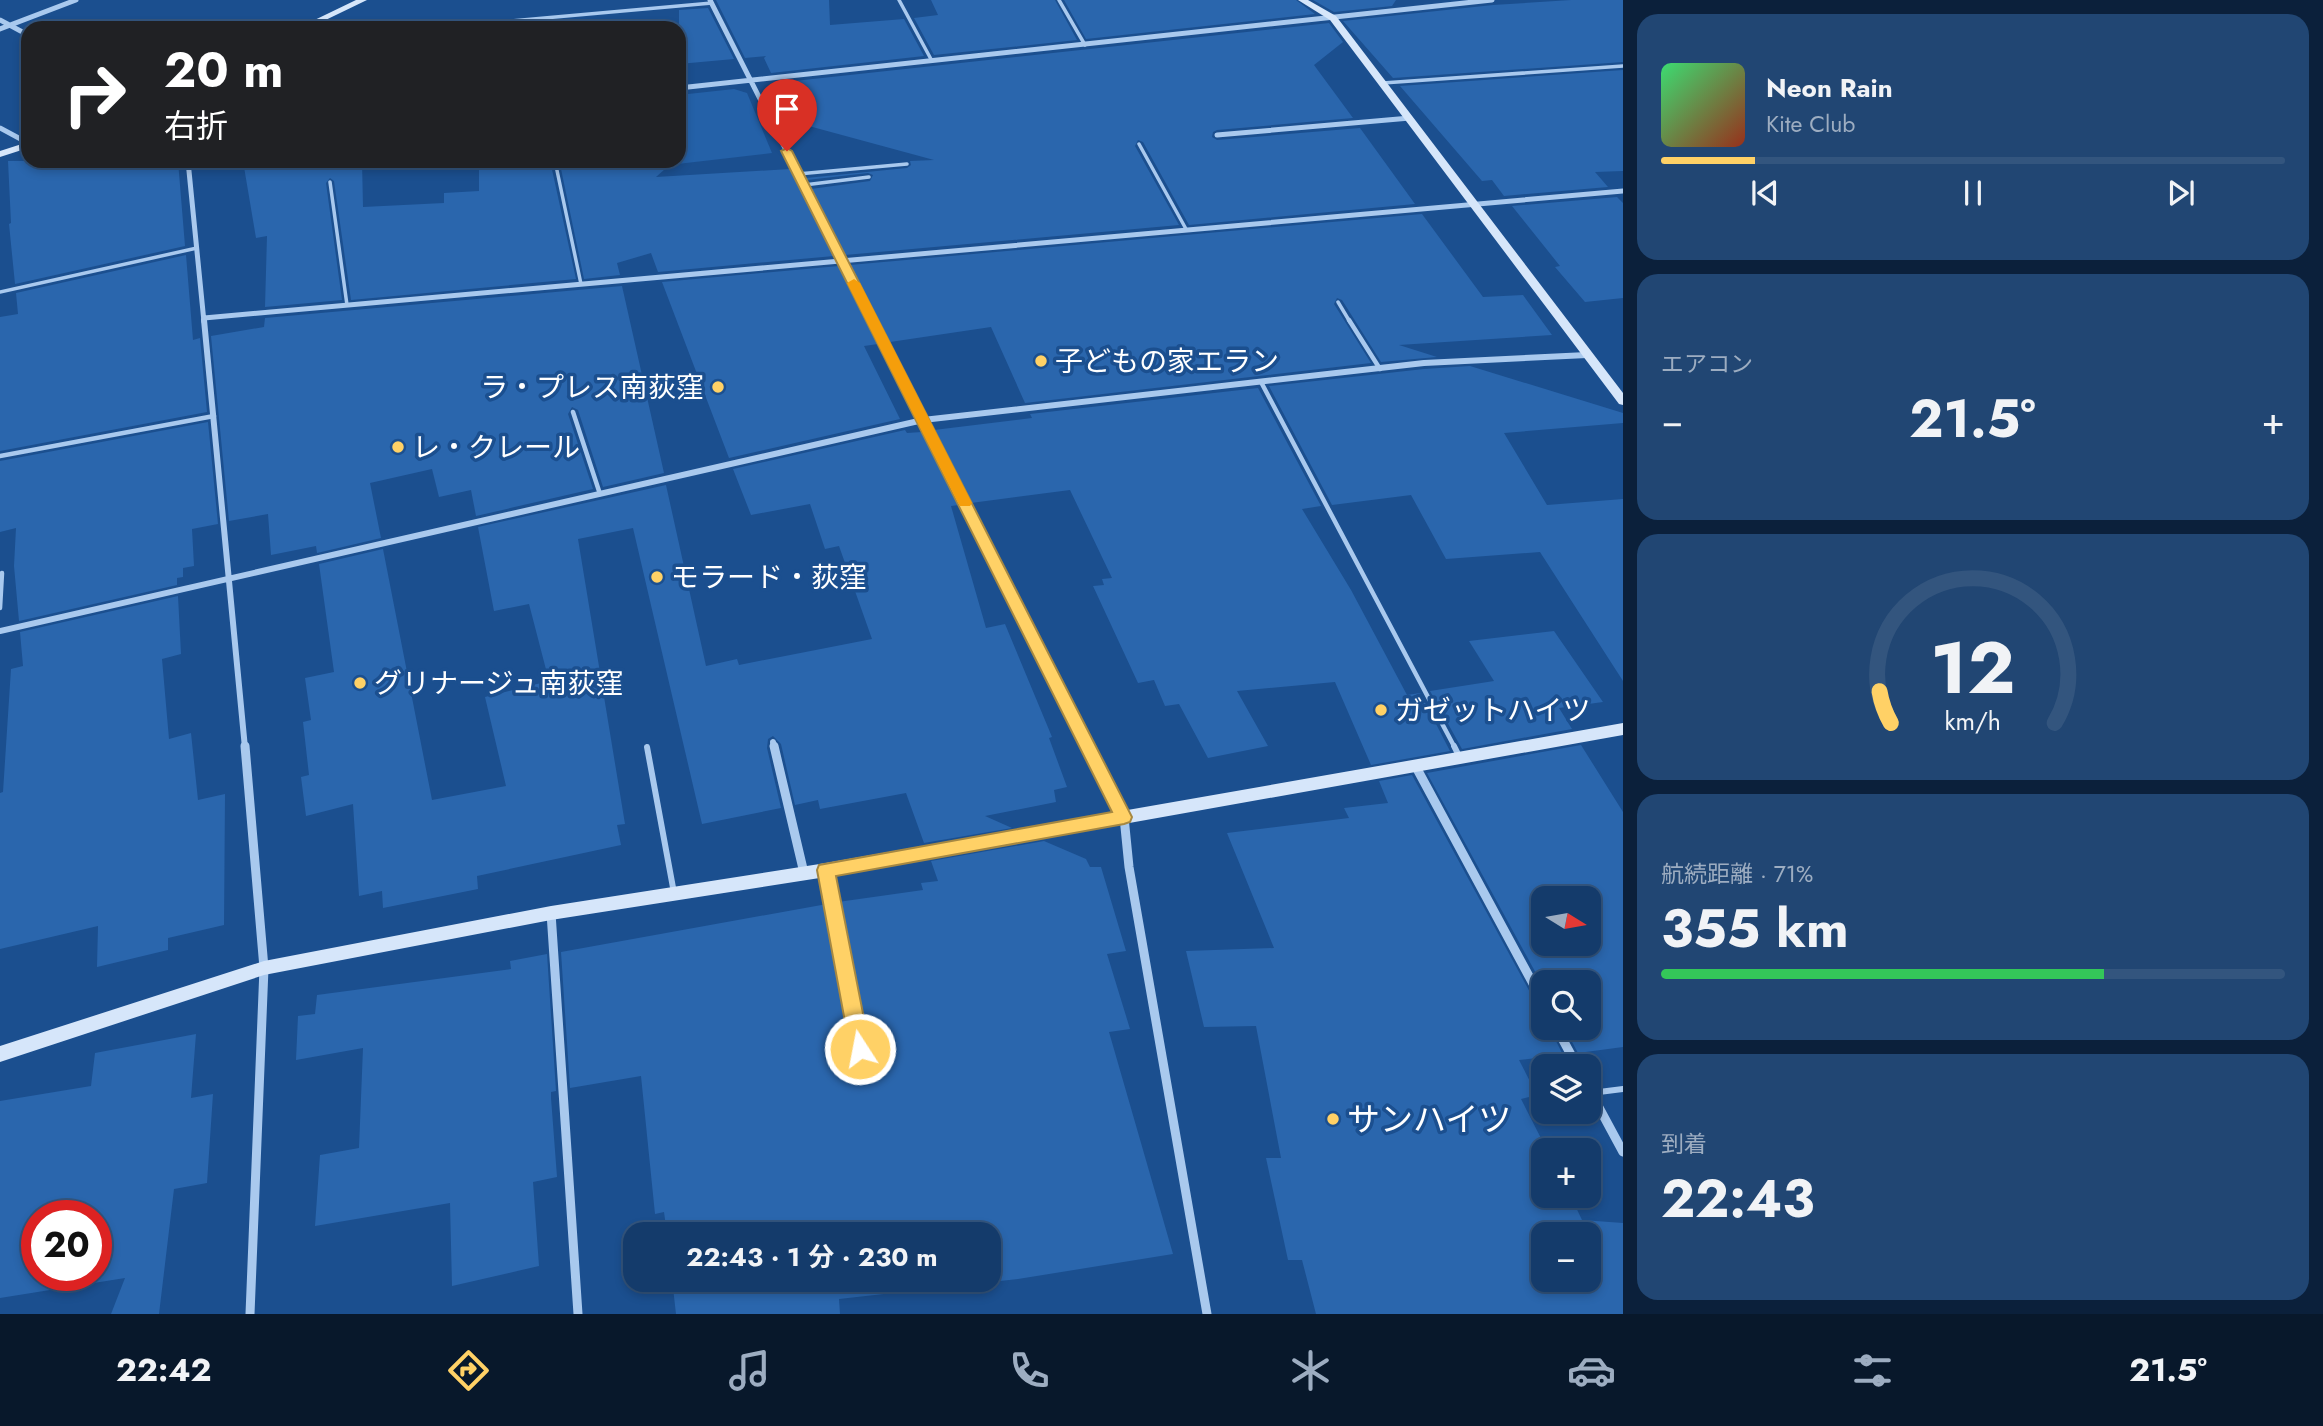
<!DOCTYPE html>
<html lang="ja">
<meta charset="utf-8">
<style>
:root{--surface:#143b6b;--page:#214673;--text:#f1f3f6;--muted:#9dadc1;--line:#33557e;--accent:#ffd166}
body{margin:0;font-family:Jost,"Noto Sans JP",sans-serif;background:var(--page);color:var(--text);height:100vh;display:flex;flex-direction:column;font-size:26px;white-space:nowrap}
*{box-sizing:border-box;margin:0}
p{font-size:23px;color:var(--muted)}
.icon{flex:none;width:38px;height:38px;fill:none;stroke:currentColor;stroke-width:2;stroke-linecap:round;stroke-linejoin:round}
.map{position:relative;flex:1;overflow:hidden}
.details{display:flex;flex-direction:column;gap:14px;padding:14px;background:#0b203b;width:700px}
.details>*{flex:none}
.hud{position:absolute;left:21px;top:21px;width:665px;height:147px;border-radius:21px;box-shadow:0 4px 10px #0003,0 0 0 2px var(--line);background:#202124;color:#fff;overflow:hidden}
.needle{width:46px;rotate:101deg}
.buttons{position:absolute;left:1531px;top:886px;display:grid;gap:14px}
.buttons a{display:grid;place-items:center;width:70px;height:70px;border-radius:14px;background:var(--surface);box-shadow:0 4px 10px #0003,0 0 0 2px var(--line);font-size:35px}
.speed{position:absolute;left:21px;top:1200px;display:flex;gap:14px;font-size:35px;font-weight:700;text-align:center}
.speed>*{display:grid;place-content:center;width:91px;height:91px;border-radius:50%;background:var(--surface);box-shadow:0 4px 10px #0003,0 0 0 2px var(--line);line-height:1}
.speed .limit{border:10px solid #d22;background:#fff;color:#111}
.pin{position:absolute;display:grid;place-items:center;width:60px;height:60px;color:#fff;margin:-72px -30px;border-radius:50% 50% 50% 0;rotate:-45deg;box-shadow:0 0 7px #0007}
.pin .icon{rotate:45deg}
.me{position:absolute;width:77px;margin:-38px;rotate:349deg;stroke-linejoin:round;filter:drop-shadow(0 0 5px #0008)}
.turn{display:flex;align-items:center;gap:24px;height:147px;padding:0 28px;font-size:32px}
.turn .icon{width:91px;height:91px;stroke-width:2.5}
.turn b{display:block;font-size:49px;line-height:60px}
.big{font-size:52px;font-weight:700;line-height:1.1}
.details .card{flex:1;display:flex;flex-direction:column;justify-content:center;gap:10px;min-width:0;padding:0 24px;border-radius:21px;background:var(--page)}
.details .dial{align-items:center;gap:0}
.dial svg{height:182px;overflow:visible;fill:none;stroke:var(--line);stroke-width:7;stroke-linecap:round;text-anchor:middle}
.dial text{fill:var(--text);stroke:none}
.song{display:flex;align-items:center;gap:21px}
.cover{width:84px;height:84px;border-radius:10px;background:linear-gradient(135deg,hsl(140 70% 55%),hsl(10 70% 35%))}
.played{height:7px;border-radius:4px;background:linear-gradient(90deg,var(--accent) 15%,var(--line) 15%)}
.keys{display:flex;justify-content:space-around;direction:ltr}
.heat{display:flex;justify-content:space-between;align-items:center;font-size:38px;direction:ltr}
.charge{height:10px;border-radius:5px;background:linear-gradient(90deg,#34c759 71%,var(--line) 0)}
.trip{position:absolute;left:623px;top:1222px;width:378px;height:70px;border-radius:21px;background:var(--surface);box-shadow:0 4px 10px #0003,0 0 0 2px var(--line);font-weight:700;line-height:70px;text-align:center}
.tab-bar{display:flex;height:112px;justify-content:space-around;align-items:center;background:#08182b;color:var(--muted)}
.tab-bar .icon{width:49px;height:49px}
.tab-bar .selected{color:var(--accent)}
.tab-bar b{font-size:32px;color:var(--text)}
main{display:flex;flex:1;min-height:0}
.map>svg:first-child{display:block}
.green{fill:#2461a8}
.building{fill:#2a66ad;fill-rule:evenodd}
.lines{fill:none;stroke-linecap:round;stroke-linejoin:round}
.lane-far2{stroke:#a9c9ee;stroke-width:3.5}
.lane-far1{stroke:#a9c9ee;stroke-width:4.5}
.lane{stroke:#a9c9ee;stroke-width:6}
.street-far2{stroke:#a9c9ee;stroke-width:5}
.street-far1{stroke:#a9c9ee;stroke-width:6}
.street{stroke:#a9c9ee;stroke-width:9}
.secondary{fill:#d6e6fa;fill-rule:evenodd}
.route{fill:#ffd166;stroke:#a68842;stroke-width:2}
.slow{fill:#f59e0b}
.poi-dot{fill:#ffd166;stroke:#1b4f8f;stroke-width:2.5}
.labels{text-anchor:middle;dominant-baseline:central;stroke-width:7;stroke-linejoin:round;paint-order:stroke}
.poi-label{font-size:28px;fill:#fff;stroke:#1b4f8f;text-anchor:start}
.near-poi-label{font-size:33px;fill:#fff;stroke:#1b4f8f;text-anchor:start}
</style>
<main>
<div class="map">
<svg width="1623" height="1314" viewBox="0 0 1623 1314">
<rect width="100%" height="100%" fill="#1b4f8f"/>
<!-- green -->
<path class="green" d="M734 89 747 93 772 153 660 166 659 161H679V95Z"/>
<!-- building -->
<path class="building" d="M716 0H829L830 25 904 19 924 56 771 73 764 58 766 56 745 58Z
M931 0H1055L1077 40 934 55 914 18 938 15Z
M1064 0H1296L1315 14 1086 39Z
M1313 0H1396L1392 6 1334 12Z
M1571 0H1623V62L1393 78 1343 21 1493 5Z
M708 8 734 59 679 64V10Z
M1329 23 1343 42 1314 65 1353 118 1217 130 1213 132 1212 137 1217 140 1360 128 1415 204 1189 225 1143 142 1138 140 1135 146 1179 225 845 255 811 189 870 181 873 175 868 173 807 180 806 178 907 168 911 165 910 161 934 160 794 122 776 83Z
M1623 70V171L1595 172 1608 187 1504 196 1492 180 1482 181 1400 86Z
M8 161H178L185 246 15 284 9 224 11 223Z
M243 161H362L363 207 444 203V193L479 191V164L521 161V168L551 165 576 279 351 300 334 181 330 178 326 183 342 300 265 307 267 236 256 238Z
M585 161H674L656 177 790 169 834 256 658 272 651 253 617 263 620 275 584 279 560 164Z
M1617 197 1623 203V298L1585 302 1555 267 1560 266 1512 206Z
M1422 214 1483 297 1523 295 1552 335 1399 345 1437 357 1381 362 1342 300 1337 298 1334 304 1371 363 1025 403 991 327 890 342 850 265Z
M186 255 193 340 200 338 207 412 0 451V317L18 314 16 293Z
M839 266 878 344 864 346 900 419 729 458 662 282Z
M622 286 664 473 603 487 578 410 572 407 568 414 593 489 476 516 471 490 439 497 432 469 370 483 381 538 317 553 316 546 271 555 268 514 229 521 211 336 264 327 265 318Z
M1470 366 1623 413V423L1504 433 1547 505 1623 499V681L1540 552 1446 559 1411 495 1332 505 1269 386 1424 369Z
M1258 388 1321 506 1302 509 1351 590 1407 695 1420 693 1450 751 1371 765 1335 682 1237 691 1268 746 1208 758 1179 704 1165 706 1154 680 1138 683 1093 586 1104 585 1102 579 1112 578 1070 490 971 503 934 430 1032 418 1030 414Z
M208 422 218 524 192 529 194 566 183 568V577L177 578V585L19 621 14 566 16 528 0 532V461Z
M905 430 907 433 922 432 959 505 951 506 986 628 1005 624 1052 737 1049 738 1067 787 1054 790 1056 802 985 816 1012 828 924 843 906 793 820 809 818 800 795 805 781 744 773 736 768 739 767 748 781 808 702 824 633 528 578 539 625 824 617 825 621 845 477 876 478 889 383 908 382 891 359 896 353 804 306 816 301 777 309 775 303 722 311 720 305 678 334 672 319 564 383 549 432 800 506 786 485 697 549 681 529 604 494 611 478 527 666 485 706 666 737 659 739 665 872 639 839 546 825 549 810 504 751 515 733 469Z
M178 596 181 654 162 659 169 739 191 733 198 800 225 794 224 925 168 938V950L97 967 98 926 0 949V793L3 792 11 669 23 666 20 632Z
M1554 631 1603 702 1559 708 1572 729 1462 749 1430 691 1494 681 1469 641Z
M1581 745 1623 812V1047L1578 1053 1564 1027H1589V982H1544V988L1427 773ZM1544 898H1589V943H1544Z
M1412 775 1538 1007 1544 1011V1027H1549L1563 1055 1519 1060 1537 1095 1521 1099 1547 1150H1544V1195H1570L1582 1220 1623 1223V1314H1316L1302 1260H1288L1266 1158H1281L1256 1026 1204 1027 1186 951 1274 948 1227 833 1349 818 1344 808 1388 803 1379 781ZM1544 1234H1589V1279H1544Z
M1044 841 1086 859 1090 867H1101L1126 951 1107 954 1130 1029 1109 1032 1173 1254 1018 1279 839 1299 840 1314H676L672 1279H989V1234H667L664 1212 655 1214 641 1076 570 1088 561 952 827 904 854 1050 862 1054 866 1048 838 902 923 890 921 883 938 881 931 861Z
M547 954 556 1091 551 1092V1098L557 1177 533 1182 539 1266 452 1286 450 1203 315 1226 320 1155 359 1148 363 1048 296 1060 298 1016 315 1014 317 995 511 969 510 961Z
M196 1034 191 1098 213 1094 207 1183 174 1189 159 1314H111L125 1278 0 1298V1101L91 1086 95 1053ZM37 1216H96V1276H37Z"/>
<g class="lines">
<!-- lane-far2 -->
<path class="lane-far2" d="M899 0 932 61
M1059 0 1085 45
M432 28 712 3
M1383 83 1623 66
M1139 144 1186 229
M555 161 581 284
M798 174 907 164
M330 182 347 305
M804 185 869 177
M0 292 197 248
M1338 302 1350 322"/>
<!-- lane-far1 -->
<path class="lane-far1" d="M1349 320 1380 369
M1261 382 1455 748
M573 412 600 494
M0 456 214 416
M0 608 2 573"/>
<!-- lane -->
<path class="lane" d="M1454 746 1460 758
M647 747 674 893
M826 870 860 1049
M1591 1093 1623 1089"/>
<!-- street-far2 -->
<path class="street-far2" d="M710 0 873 322
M0 20 28 35
M0 29 76 0
M679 88 1492 0
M0 128 28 143
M1217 135 1410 118
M188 161 204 322
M204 318 1623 191"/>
<!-- street-far1 -->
<path class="street-far1" d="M204 320 245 748
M872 320 1089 748
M0 631 923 420 1424 363 1587 355
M773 742 774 748"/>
<!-- street -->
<path class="street" d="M245 746 264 968 250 1314
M774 746 804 873
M1088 746 1124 817 1129 867 1207 1314
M1416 767 1544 1004
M551 913 578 1314
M1556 1027 1577 1066
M1589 1089 1623 1152"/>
<!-- secondary -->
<path class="secondary" d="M356 0H367L309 28H298Z
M1298 0H1308L1336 16 1623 393V405L1619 404 1330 20Z
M28 142V148L0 157V151Z
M1623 723V735L826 877 551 920 264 975 0 1062V1046L264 961 551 906 826 863Z"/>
</g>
<!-- route -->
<path class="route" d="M787 148 792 151 1132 817 1130 822 1124 824 836 876 870 1049 867 1055 860 1058 853 1055 850 1049 817 870 819 865 1112 812 781 151Z"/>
<!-- slow -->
<path class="slow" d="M854 279 860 283 972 503 970 506H960L958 503 847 283Z"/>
<!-- markers -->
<g class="poi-dot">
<circle cx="1041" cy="361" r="7"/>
<circle cx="718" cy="387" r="7"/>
<circle cx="398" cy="447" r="7"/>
<circle cx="657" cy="577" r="7"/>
<circle cx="360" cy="683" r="7"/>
<circle cx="1381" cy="710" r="7"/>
<circle cx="1333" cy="1119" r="7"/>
</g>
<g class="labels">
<!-- poi labels -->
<g class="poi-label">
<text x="1055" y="361">子どもの家エラン</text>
<text x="704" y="387" text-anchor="end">ラ・プレス南荻窪</text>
<text x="412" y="447">レ・クレール</text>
<text x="671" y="577">モラード・荻窪</text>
<text x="374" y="683">グリナージュ南荻窪</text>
<text x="1395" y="710">ガゼットハイツ</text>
</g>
<!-- near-poi labels -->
<g class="near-poi-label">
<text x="1347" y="1119">サンハイツ</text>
</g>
</g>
</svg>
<div class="buttons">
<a><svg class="needle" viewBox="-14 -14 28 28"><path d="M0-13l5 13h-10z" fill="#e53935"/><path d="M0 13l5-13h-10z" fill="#9dadc1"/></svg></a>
<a><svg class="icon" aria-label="search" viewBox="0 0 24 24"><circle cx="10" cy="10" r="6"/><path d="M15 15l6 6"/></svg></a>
<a><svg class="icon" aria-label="layers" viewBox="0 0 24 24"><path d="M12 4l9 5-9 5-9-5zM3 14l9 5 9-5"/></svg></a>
<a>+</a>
<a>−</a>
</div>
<div class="speed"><div class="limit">20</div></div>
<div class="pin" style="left:787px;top:151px;background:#d93025"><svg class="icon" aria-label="arrive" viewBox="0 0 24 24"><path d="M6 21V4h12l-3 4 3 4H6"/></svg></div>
<svg class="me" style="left:860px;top:1049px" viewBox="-20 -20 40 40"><circle r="17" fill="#ffd166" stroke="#fff" stroke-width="3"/><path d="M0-11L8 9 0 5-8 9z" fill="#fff"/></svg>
<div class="trip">22:43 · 1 分 · 230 m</div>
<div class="hud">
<div class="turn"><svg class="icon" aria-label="right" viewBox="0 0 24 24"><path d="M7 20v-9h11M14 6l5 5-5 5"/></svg><div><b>20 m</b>右折</div></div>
</div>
</div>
<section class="details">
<div class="card">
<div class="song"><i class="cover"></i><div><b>Neon Rain</b><p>Kite Club</p></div></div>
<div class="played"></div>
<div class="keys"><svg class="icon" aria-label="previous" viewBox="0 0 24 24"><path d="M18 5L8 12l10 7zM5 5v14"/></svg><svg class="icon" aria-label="pause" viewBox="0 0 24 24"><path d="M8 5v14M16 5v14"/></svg><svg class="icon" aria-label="next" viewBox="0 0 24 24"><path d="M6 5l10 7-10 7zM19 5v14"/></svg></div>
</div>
<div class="card"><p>エアコン</p>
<div class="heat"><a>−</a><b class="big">21.5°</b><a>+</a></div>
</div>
<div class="card dial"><svg viewBox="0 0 100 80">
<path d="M14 69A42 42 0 1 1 86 69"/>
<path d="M14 69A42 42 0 0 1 9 55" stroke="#ffd166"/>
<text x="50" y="56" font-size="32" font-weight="700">12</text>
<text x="50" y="72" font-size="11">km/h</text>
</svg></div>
<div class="card"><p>航続距離 · 71%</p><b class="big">355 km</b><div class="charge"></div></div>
<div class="card"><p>到着</p><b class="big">22:43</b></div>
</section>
</main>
<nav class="tab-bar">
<b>22:42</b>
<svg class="icon selected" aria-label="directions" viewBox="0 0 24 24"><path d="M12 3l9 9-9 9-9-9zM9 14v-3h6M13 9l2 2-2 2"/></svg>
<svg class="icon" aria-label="music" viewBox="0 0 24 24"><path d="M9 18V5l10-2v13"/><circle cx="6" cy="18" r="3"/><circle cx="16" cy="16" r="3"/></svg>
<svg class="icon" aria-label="phone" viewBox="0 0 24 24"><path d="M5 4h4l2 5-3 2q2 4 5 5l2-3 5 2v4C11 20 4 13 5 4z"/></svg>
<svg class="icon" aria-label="climate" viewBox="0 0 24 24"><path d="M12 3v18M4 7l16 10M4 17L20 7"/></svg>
<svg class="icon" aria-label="car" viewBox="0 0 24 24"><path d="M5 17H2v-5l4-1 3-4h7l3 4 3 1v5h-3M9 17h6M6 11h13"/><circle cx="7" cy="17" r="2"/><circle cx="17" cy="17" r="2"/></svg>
<svg class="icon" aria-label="filters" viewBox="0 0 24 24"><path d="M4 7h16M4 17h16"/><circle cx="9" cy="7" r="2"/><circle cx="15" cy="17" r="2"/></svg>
<b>21.5°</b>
</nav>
